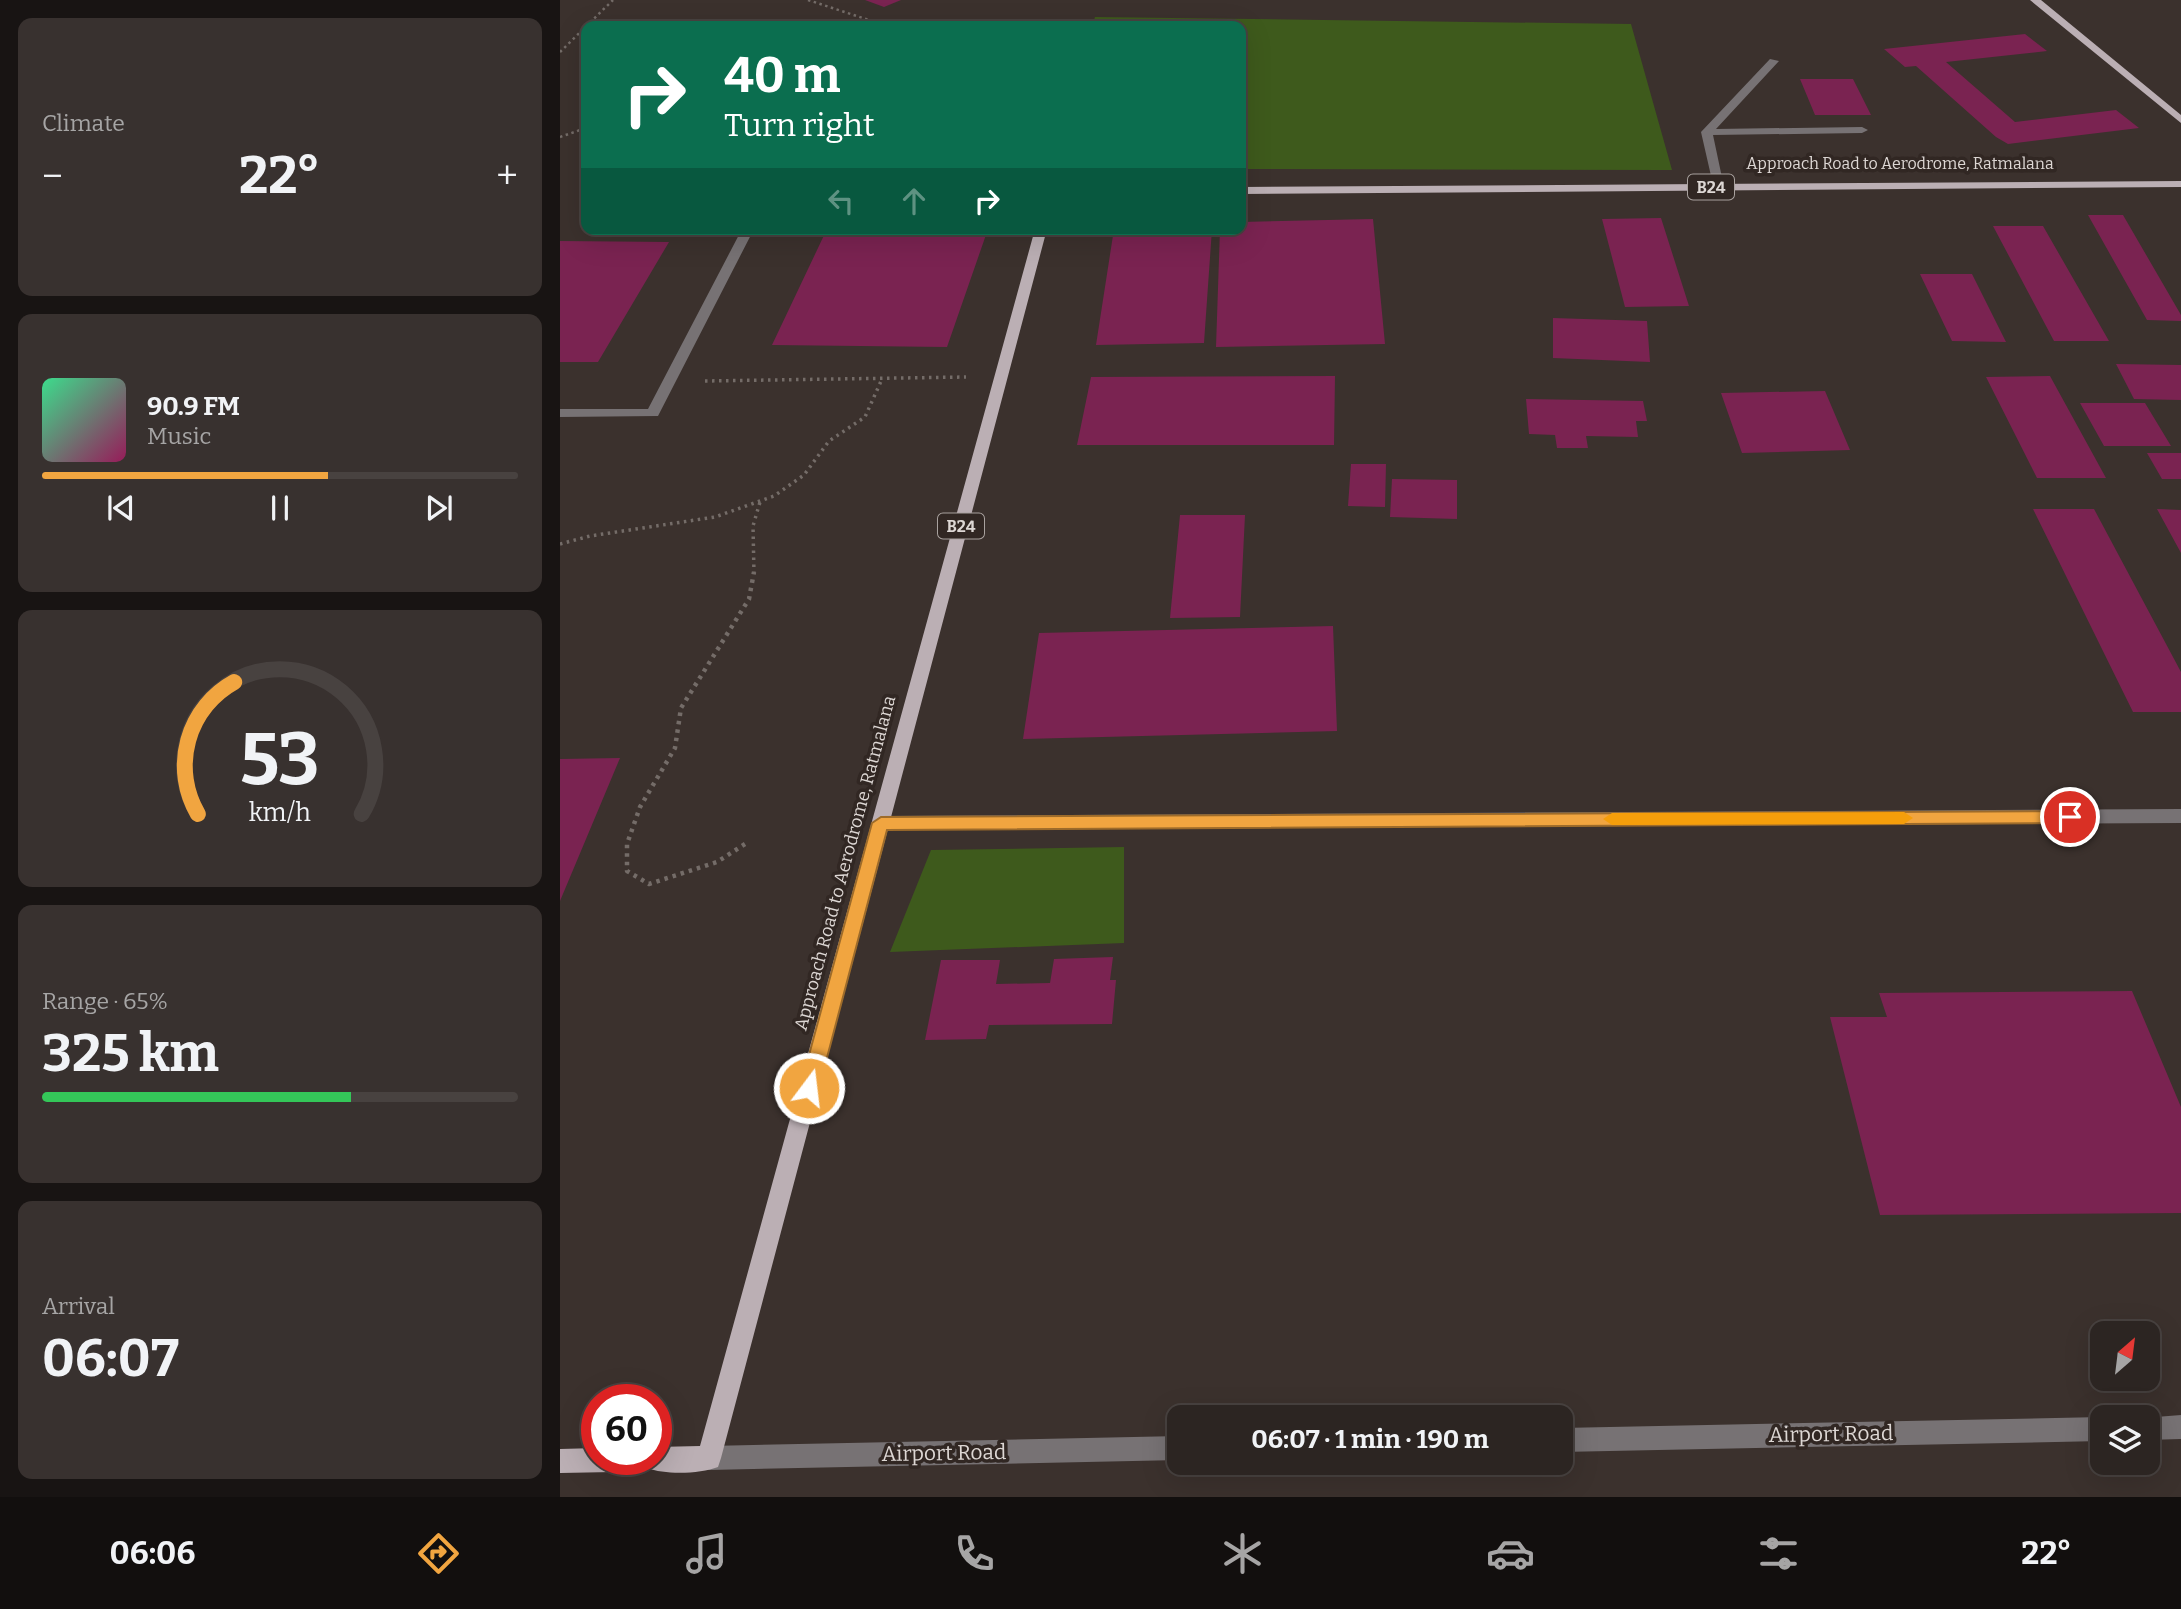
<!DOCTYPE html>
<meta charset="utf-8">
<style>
:root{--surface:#2c2522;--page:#38312f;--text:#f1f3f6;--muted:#a6a5a5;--line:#484240;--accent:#f1a540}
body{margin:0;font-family:Bitter,serif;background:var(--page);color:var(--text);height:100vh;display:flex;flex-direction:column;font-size:26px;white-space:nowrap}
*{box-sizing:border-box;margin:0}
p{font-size:23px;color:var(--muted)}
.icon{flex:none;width:38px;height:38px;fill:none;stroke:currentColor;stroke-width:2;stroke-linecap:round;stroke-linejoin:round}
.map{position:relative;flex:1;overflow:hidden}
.panel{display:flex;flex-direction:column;gap:18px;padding:18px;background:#181413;width:560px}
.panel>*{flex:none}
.hud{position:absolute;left:21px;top:21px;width:665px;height:214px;border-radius:14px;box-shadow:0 7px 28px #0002,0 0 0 2px var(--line);background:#0b6e4f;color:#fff;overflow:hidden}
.needle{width:46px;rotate:28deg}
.tools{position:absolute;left:1530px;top:1321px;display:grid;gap:14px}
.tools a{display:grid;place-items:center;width:70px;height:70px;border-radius:14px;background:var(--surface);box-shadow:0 7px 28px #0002,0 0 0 2px var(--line);font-size:35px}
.speed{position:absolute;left:21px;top:1384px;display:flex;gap:14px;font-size:35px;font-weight:700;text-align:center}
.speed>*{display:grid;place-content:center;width:91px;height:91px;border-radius:50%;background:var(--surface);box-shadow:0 7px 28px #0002,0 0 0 2px var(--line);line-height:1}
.speed .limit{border:10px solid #d22;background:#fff;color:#111}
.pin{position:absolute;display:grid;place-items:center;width:60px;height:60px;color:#fff;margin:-30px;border:4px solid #fff;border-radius:50%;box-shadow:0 2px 7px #0007}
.me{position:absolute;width:77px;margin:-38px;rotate:15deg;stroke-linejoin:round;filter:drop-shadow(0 0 5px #0008)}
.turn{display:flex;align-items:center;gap:24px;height:147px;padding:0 28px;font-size:32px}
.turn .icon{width:91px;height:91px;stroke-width:2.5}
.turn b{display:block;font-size:49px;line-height:60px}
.lanes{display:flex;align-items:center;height:66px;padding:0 28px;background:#0003;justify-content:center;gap:35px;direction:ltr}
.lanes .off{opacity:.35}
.big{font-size:52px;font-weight:700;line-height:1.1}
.panel .tile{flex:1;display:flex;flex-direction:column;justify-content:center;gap:10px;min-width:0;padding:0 24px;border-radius:14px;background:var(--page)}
.panel .dial{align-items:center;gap:0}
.dial svg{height:182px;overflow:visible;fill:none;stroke:var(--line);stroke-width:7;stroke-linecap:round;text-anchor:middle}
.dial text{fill:var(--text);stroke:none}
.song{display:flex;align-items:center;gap:21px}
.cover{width:84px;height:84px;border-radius:10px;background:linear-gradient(135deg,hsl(150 70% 55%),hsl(330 70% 35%))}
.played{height:7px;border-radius:4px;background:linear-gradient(90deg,var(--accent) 60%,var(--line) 60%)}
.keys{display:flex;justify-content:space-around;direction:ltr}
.heat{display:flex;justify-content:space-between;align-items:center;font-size:38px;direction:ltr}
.charge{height:10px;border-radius:5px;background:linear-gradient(90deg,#34c759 65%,var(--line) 0)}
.trip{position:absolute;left:607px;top:1405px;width:406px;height:70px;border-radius:14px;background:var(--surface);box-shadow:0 7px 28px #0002,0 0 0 2px var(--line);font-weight:700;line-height:70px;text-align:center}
.menu{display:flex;height:112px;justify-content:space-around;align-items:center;background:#120f0e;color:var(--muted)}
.menu .icon{width:49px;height:49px}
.menu .active{color:var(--accent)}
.menu b{font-size:32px;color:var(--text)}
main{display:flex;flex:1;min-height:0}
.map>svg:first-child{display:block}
.green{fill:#3e5a1c}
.building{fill:#7a2351}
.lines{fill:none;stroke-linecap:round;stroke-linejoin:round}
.path-far2{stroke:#746c68;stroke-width:2.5;stroke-dasharray:2.5 3.5;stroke-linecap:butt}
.path-far1{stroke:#746c68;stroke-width:3.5;stroke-dasharray:2.5 4.5;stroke-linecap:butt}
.path{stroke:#746c68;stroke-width:4.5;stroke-dasharray:3.5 5;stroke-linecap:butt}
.minor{fill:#777274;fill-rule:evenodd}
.major{fill:#bbafb4;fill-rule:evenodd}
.route{fill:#f1a540;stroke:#9d6b2a;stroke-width:2}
.slow{fill:#f59e0b}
.labels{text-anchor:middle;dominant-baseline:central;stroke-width:7;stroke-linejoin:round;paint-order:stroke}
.far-street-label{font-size:16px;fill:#ddd7d4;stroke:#312723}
.shield{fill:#312723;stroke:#a9a29f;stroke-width:2}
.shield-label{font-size:16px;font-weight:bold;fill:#ddd7d4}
.street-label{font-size:18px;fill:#ddd7d4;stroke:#312723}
.near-street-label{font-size:21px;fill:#ddd7d4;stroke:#312723}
</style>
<main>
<section class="panel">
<div class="tile"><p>Climate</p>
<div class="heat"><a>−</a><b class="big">22°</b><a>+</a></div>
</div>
<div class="tile">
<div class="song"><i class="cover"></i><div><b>90.9 FM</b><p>Music</p></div></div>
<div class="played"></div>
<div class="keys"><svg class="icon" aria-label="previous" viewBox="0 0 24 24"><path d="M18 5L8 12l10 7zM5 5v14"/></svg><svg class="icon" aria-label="pause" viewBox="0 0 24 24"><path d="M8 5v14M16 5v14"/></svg><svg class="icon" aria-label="next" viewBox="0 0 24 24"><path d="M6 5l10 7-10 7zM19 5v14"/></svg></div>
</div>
<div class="tile dial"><svg viewBox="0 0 100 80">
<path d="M14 69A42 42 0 1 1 86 69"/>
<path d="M14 69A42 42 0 0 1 30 11" stroke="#f1a540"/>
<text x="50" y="56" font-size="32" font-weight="700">53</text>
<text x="50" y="72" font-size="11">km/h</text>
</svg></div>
<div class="tile"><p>Range · 65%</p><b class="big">325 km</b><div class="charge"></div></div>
<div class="tile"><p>Arrival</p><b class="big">06:07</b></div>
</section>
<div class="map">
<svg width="1621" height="1497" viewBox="0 0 1621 1497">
<rect width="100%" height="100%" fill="#3b312d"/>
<!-- green -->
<path class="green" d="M535 17 1071 24 1112 170 681 169V26H532Z
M564 847V943L330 952 371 850Z"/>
<!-- building -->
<path class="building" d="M305 0H341L324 7Z
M1465 34 1487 51 1386 62 1455 122 1556 110 1579 128 1448 144 1436 137 1356 66 1345 67 1324 49Z
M1240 79H1293L1311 115H1255Z
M1528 215H1563L1621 315V321L1587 320Z
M1101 218 1129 306 1065 307 1042 219Z
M813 219 825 344 656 347 660 229H681V222Z
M1433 226H1483L1549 341H1494Z
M267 229H428L387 347 212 345Z
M554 229H652L644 343 536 345Z
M0 241 109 242 38 362H0Z
M1360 274H1412L1446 342 1392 341Z
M993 318 1087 321 1090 362 993 358Z
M1556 364 1621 365V400L1574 399Z
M775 376 774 445H517L531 377Z
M1490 376 1546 478H1477L1426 377Z
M1265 391 1290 450 1182 453 1161 393Z
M966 399 1083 401 1087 421H1076L1078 437 1026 436 1028 448H997L995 435 969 434Z
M1520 403H1585L1611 446H1544Z
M1587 453H1621V479H1602Z
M791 464H826L825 507 788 506Z
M832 479 897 480V519L830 517Z
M1473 509H1534L1621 672V712H1573Z
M1597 509 1621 510V553Z
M620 515H685L680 617 610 618Z
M773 626 777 731 463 739 479 633Z
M60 758 0 901V759Z
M553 957 550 980H556L552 1024 429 1025 426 1039 365 1040 381 960H440L436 984 490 983 494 959Z
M1572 991 1621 1107V1213L1320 1215 1270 1017H1327L1319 993Z"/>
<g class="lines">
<!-- path-far2 -->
<path class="path-far2" d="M248 0 309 20 316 26
M0 52 53 0
M0 137 26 128"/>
<!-- path-far1 -->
<path class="path-far1" d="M145 381 406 377
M0 544 30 536 155 517 214 496 244 475 269 441 305 417 322 379
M194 574 193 526 200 502"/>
<!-- path -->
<path class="path" d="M185 844 157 862 89 884 67 871V844L80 807 115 748 121 708 189 599 194 572"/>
<!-- minor -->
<path class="minor" d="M490 19 533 20 538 23 533 26H484L486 20Z
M1210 59 1219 61 1156 129 1302 127 1308 130 1302 133 1153 135 1164 187 1154 189 1141 132Z
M182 229H194L98 416 0 417V409H88Z
M1621 809V823L321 830 315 828 312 823 315 818 321 816Z
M1621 1415V1439L1587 1440V1418H1583Z
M1542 1417V1441L1001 1452V1428Z
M620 1436V1460L149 1470 140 1467 137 1458 140 1449 149 1446Z"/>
<!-- major -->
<path class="major" d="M1470 0H1481L1621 115V123Z
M1621 181V187L681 194V187Z
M475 229H487L161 1458 158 1467C140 1474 105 1475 87 1468L84 1460H96V1447L140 1446Z
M37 1448V1460H65L62 1469 53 1472 0 1473V1449Z"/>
</g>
<!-- route -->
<path class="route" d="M1510 811 1519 817 1510 823 327 830 259 1088 256 1093H243L240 1088 312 823 321 817Z"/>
<!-- slow -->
<path class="slow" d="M1344 812 1353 818 1344 824 1052 825 1043 819 1052 813Z"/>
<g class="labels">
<!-- far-street labels -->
<g class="far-street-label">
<text x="1340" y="163">Approach Road to Aerodrome, Ratmalana</text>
</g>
<!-- shield labels -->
<g class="shield">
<rect x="1128" y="174.5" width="46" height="25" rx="5"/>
<rect x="378" y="513.5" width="46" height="25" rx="5"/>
</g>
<g class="shield-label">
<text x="1151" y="187">B24</text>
<text x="401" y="526">B24</text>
</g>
<!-- street labels -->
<g class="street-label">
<text transform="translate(285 863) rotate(-75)">Approach Road to Aerodrome, Ratmalana</text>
</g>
<!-- near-street labels -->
<g class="near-street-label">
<text transform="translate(1271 1434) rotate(-1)">Airport Road</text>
<text transform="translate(384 1453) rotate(-1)">Airport Road</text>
</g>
</g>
</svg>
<div class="tools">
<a><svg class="needle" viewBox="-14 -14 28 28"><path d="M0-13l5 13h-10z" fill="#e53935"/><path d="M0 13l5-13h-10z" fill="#a6a5a5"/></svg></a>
<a><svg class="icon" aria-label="layers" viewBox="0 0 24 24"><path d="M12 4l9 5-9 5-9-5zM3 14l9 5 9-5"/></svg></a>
</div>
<div class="speed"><div class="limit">60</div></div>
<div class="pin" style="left:1510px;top:817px;background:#d93025"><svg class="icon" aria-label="arrive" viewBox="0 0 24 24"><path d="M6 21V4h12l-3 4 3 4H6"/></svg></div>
<svg class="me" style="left:249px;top:1088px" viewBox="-20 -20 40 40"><circle r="17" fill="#f1a540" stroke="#fff" stroke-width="3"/><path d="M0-11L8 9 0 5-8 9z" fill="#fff"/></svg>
<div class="trip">06:07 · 1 min · 190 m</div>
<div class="hud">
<div class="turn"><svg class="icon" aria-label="right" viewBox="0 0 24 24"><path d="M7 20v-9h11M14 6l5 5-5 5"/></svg><div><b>40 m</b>Turn right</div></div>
<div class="lanes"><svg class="icon off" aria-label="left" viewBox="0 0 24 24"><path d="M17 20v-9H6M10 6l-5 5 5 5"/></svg><svg class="icon off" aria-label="ahead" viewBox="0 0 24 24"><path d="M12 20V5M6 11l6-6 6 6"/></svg><svg class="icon" aria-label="right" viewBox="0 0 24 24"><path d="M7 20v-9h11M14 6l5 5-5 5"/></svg></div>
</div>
</div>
</main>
<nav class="menu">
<b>06:06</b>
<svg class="icon active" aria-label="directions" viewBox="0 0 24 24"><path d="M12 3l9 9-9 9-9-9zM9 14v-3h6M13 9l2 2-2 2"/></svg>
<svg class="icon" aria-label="music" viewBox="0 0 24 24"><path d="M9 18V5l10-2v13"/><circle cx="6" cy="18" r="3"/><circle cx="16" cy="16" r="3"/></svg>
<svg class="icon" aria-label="phone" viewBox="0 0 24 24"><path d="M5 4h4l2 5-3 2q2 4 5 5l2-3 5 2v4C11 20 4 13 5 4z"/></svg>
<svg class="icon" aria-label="climate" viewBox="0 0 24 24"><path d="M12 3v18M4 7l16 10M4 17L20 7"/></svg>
<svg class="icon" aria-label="car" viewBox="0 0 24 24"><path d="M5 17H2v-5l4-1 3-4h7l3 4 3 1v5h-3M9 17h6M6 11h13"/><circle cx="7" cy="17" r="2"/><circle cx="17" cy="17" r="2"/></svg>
<svg class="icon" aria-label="filters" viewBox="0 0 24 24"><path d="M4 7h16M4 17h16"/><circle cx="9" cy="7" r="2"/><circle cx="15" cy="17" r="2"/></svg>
<b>22°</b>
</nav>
